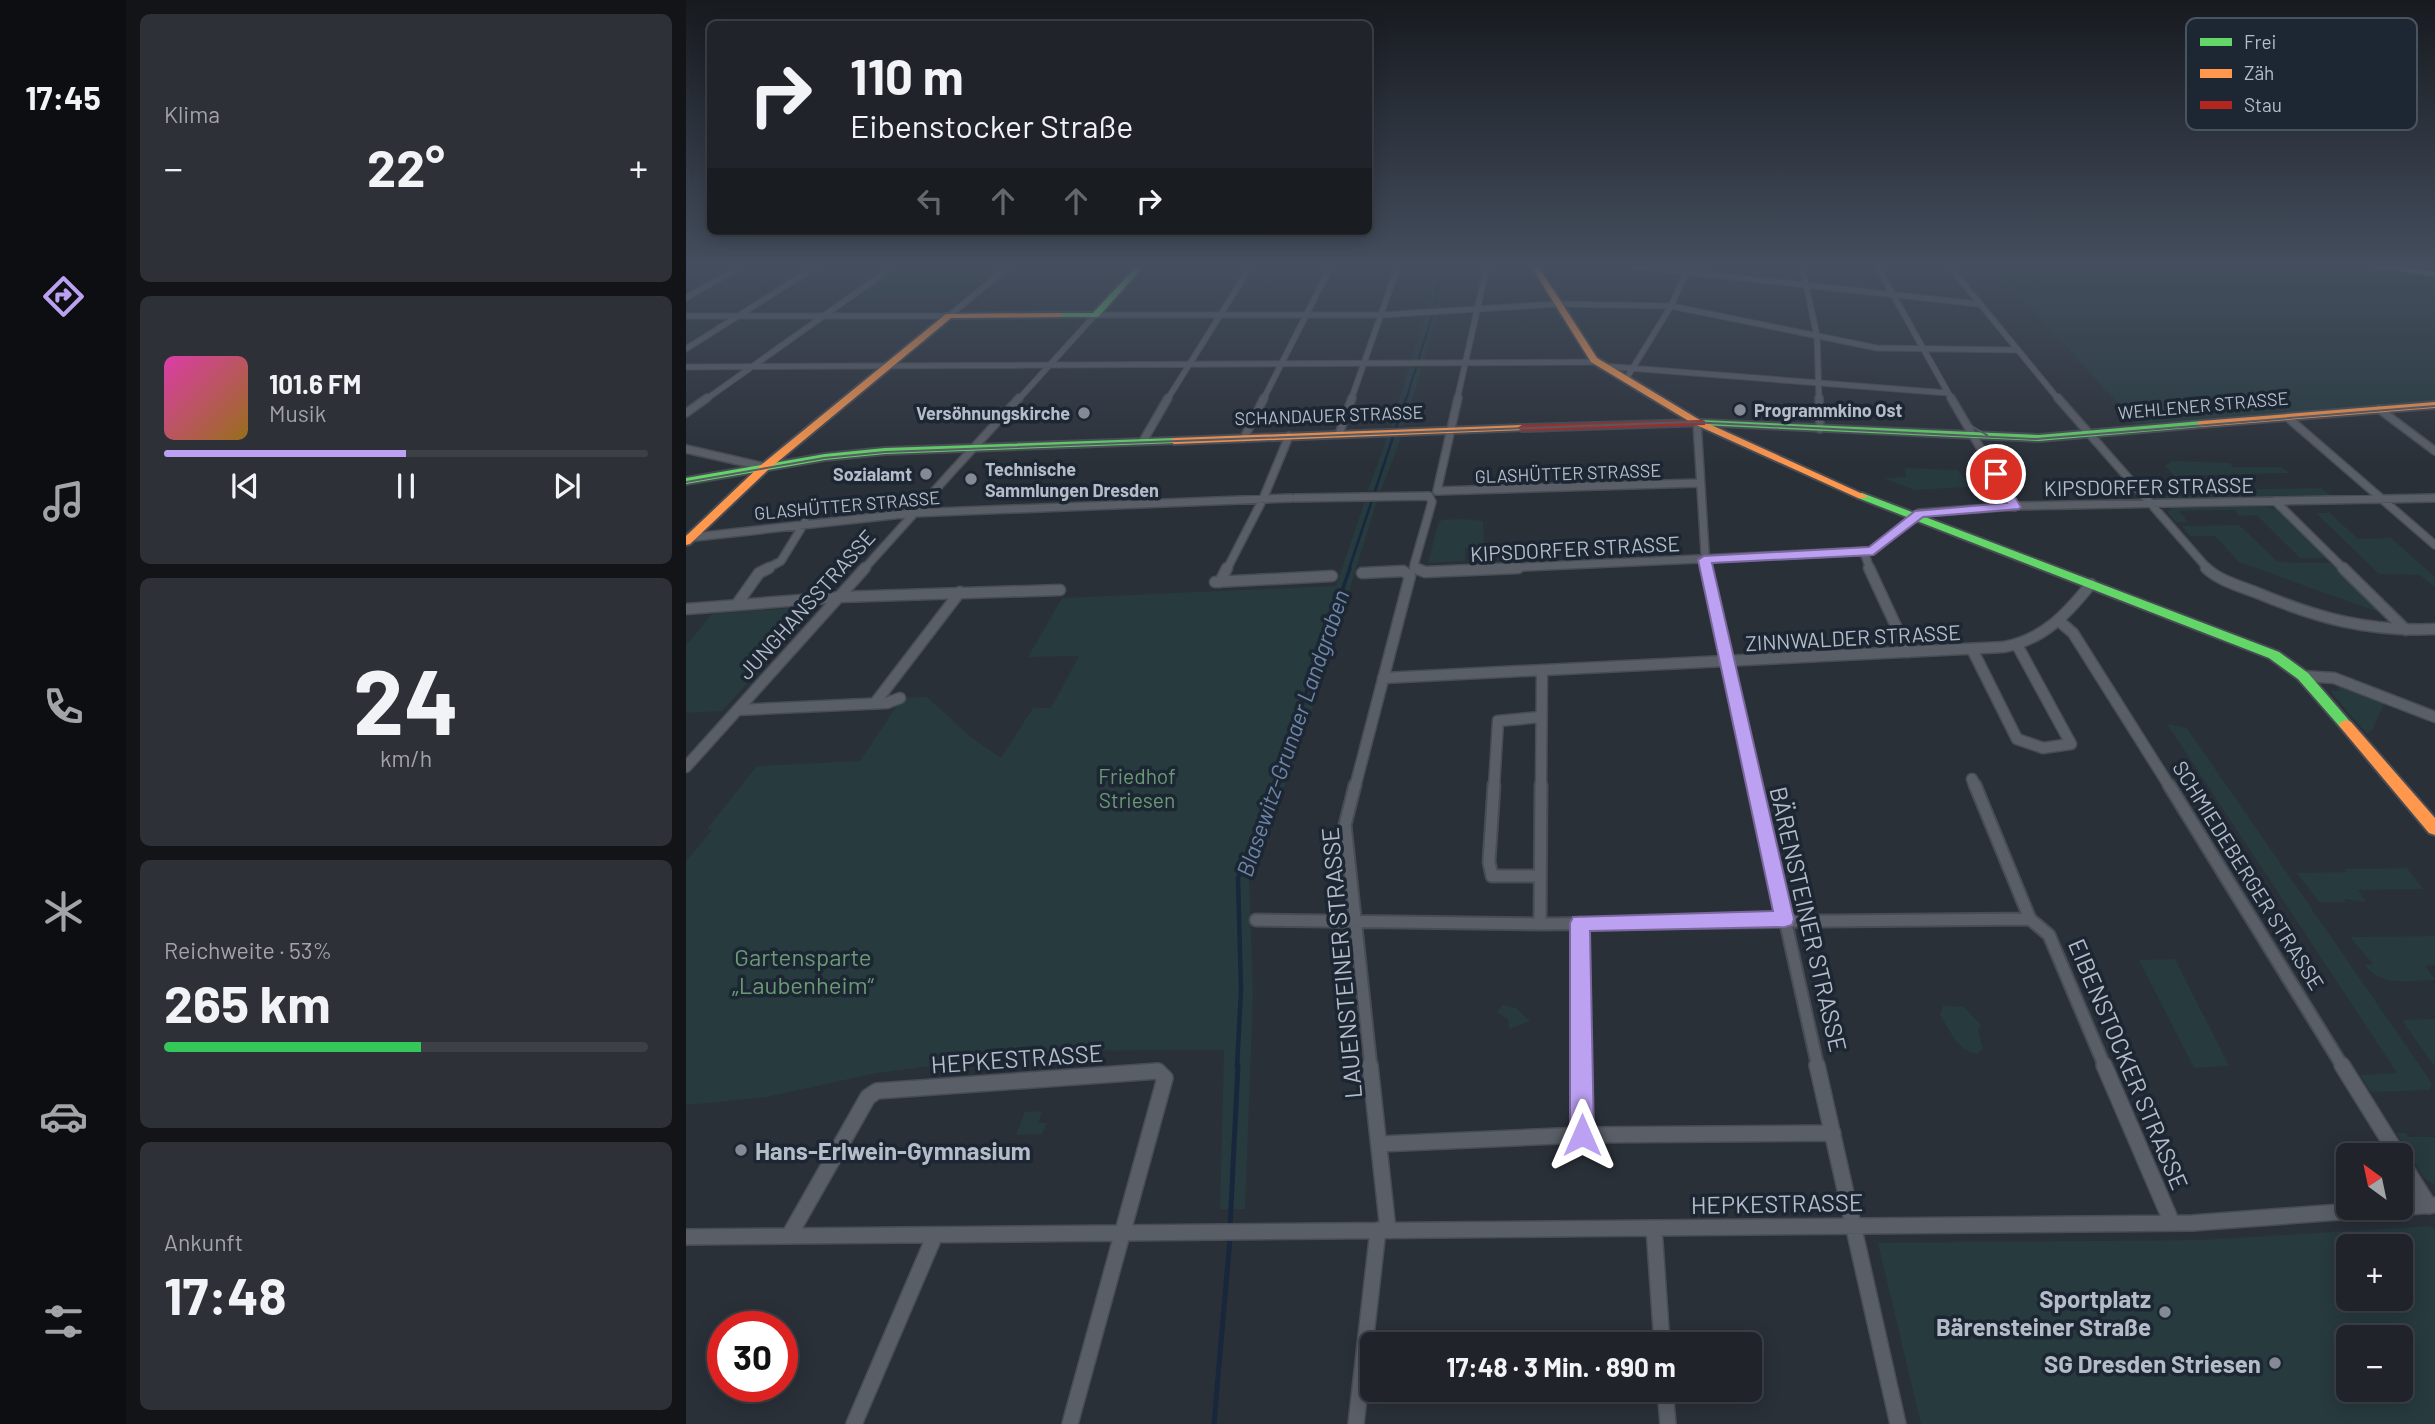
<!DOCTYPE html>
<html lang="de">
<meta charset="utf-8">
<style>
:root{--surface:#20242a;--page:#2d3036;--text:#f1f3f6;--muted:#a2a4a8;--line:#3d4147;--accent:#bca0f2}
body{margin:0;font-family:Barlow,sans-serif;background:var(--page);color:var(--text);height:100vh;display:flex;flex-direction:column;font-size:26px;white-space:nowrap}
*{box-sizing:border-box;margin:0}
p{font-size:23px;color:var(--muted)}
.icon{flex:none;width:38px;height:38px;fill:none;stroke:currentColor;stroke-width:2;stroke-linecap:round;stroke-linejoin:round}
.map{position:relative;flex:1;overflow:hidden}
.sheet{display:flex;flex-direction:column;gap:14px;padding:14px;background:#121417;width:560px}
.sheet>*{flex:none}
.top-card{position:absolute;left:21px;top:21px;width:665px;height:214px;border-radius:10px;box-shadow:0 4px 18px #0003,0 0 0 2px var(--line);background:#20242a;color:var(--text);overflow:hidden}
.needle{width:46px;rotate:327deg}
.buttons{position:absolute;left:1650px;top:1143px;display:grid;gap:14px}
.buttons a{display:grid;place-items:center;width:77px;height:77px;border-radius:10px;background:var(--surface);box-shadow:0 4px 18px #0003,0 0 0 2px var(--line);font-size:35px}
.speed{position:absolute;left:21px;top:1311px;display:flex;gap:14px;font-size:35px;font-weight:700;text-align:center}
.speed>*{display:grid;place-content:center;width:91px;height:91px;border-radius:50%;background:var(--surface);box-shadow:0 4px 18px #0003,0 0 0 2px var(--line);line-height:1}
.speed .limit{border:10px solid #d22;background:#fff;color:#111}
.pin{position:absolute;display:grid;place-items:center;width:60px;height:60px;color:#fff;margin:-30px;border:4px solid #fff;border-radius:50%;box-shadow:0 2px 7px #0007}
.me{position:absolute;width:77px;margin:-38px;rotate:0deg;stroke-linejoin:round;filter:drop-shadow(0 0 5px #0008)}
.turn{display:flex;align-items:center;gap:24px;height:147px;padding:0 28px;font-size:32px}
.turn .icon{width:91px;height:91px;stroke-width:2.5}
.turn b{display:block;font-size:49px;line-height:60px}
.lanes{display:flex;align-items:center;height:66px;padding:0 28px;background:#0003;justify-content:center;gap:35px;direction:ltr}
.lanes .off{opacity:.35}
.big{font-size:52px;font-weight:700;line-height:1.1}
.sheet .tile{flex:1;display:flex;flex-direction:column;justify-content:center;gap:10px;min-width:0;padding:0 24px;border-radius:10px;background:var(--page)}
.sheet .dial{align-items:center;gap:0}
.dial b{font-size:91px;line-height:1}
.song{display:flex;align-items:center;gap:21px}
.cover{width:84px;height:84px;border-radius:10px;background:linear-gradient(135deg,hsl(320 70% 55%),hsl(40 70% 35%))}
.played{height:7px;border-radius:4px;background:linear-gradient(90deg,var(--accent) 50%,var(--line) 50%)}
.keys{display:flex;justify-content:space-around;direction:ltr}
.heat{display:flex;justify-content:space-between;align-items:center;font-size:38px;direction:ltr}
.charge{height:10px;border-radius:5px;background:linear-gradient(90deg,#34c759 53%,var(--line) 0)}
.trip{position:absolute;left:674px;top:1332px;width:402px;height:70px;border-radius:10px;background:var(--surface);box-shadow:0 4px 18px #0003,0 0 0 2px var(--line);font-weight:700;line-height:70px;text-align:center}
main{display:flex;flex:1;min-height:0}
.tabs{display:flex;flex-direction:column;width:126px;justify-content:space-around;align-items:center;background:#0d0e11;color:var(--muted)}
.tabs .icon{width:49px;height:49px}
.tabs .current{color:var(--accent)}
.tabs b{font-size:32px;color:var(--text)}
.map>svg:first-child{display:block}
.green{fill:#273a3e;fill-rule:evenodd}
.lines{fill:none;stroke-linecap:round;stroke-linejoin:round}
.stream-far4{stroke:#19273c;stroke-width:2}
.stream-far3{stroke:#19273c;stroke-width:2.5}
.stream-far2{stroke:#19273c;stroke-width:3.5}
.stream-far1{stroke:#19273c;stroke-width:4.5}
.stream{stroke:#19273c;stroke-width:5}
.street-far4-casing{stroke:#484c55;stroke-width:7}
.street-far3-casing{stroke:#484c55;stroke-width:10}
.street-far2-casing{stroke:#484c55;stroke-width:13}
.street-far1-casing{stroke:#484c55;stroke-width:15}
.street-casing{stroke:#484c55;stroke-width:18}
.fast-casing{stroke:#484c55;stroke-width:4}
.slow-casing{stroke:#484c55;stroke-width:4}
.jam-casing{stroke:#484c55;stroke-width:4}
.street-far4{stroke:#5a5e66;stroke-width:5}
.street-far3{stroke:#5a5e66;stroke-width:7}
.street-far2{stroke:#5a5e66;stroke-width:10}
.street-far1{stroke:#5a5e66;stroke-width:11}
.street{stroke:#5a5e66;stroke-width:15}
.fast{fill:#63d668;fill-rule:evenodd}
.slow{fill:#ff974d;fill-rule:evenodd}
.jam{fill:#b3261e;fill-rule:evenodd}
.tram{stroke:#595d64;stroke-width:2}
.route{fill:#bca0f2;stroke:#7a689d;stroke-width:2}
.poi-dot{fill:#848b96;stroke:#1d2633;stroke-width:2.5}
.labels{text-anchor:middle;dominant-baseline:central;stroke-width:7;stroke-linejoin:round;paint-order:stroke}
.far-street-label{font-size:18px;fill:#b4bcc9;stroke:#1d2633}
.far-poi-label{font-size:18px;font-weight:bold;fill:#b4bcc9;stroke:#1d2633;text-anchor:start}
.street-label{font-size:21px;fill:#b4bcc9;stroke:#1d2633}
.park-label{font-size:21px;fill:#6b9a76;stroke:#1d2633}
.water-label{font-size:23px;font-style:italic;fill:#6d86a8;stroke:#1d2633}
.near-street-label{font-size:24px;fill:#b4bcc9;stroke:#1d2633}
.near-park-label{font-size:24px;fill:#6b9a76;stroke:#1d2633}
.near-poi-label{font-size:24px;font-weight:bold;fill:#b4bcc9;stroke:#1d2633;text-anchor:end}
.key{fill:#1d2633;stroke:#4a5360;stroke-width:2}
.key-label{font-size:19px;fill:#b4bcc9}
</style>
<main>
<nav class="tabs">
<b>17:45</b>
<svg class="icon current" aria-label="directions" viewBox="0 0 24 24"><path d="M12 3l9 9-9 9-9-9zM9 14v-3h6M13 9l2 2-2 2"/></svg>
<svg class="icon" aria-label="music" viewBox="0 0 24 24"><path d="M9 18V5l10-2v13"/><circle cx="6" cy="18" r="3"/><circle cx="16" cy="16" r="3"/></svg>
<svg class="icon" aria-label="phone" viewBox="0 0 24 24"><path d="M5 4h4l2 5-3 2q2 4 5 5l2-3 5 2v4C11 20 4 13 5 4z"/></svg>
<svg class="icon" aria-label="climate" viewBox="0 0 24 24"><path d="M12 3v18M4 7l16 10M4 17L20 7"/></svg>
<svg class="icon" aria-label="car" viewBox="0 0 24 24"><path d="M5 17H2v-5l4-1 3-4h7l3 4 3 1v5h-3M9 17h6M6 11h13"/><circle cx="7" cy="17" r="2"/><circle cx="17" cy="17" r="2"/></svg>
<svg class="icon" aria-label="filters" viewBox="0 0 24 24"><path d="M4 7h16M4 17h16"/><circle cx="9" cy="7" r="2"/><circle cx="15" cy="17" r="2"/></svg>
</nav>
<section class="sheet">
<div class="tile"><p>Klima</p>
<div class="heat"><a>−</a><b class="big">22°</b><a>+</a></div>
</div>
<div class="tile">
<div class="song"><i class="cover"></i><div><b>101.6 FM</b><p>Musik</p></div></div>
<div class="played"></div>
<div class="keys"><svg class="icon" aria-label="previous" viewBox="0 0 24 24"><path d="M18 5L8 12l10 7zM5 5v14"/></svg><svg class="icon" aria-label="pause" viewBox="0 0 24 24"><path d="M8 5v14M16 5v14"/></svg><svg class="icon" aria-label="next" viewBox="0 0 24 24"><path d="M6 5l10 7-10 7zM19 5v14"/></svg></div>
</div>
<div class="tile dial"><b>24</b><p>km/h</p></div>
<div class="tile"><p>Reichweite · 53%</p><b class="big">265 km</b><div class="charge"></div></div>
<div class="tile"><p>Ankunft</p><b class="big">17:48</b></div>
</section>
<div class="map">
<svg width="1749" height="1424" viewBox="0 0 1749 1424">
<rect width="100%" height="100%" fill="#2a3038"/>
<!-- green -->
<path class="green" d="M214 266H317L280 296 172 295Z
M752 266H762L753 308 742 309Z
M1306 266H1670L1749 276V401L1451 424Z
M752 315 738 360H725L739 316Z
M723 368H736L718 426H705Z
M701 438H715L695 490H682Z
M1486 461 1543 463 1547 467H1595L1603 473 1488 476 1479 466Z
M1218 468 1272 470 1284 487 1228 490 1197 478 1220 477Z
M1467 482 1476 491 1635 488 1645 495 1475 498 1462 494 1453 483Z
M679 501H691L617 739 563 876 567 996 559 1209H534L538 1050 363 1051 190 1073 81 1097 0 1105V861L26 830 21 829 71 766 174 761 216 698 241 697 286 738 315 758 347 708H365L393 656 342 657 376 598 650 586Z
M1576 506 1592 510 1642 558H1614L1571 515 1553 516 1549 510 1493 511 1502 522H1490L1481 512 1486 508Z
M1630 513H1644L1672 539 1705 538 1749 577V588L1734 575 1693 574Z
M778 519 797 521 798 545 779 548V561L742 563 752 524 756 520Z
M1553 525 1592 562 1645 563 1695 613 1553 562 1529 536H1504L1496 526Z
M132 606 36 711 0 713V646L26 614Z
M1652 685 1698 704 1686 730 1681 734 1644 691H1653Z
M1481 724 1501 728 1743 1079 1746 1085 1743 1090 1685 1092 1674 1075 1711 1073Z
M1721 868 1737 889 1672 890 1680 902 1658 899 1660 902H1633L1611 873 1660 872 1658 869Z
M1749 936V965L1739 966 1749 980C1724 980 1695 988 1679 965L1687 964 1664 937Z
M1489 959 1543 1066 1508 1068 1453 960Z
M816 1005 830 1008 844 1021 823 1029 822 1019 811 1012Z
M1257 1006 1278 1007 1295 1025 1292 1030 1297 1050 1290 1054C1269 1048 1265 1031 1254 1015Z
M1749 1019V1067L1716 1020Z
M356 1111 352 1123H361L356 1134 330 1135 339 1112Z
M1710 1133H1720L1723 1137H1749V1186L1738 1178Z
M1745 1226 1749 1230V1424H1235L1192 1243 1514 1240ZM1662 1246H1715V1298H1662ZM1662 1337H1715V1390H1662Z"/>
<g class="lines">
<!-- stream-far4 -->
<path class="stream-far4" d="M720 400 746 316 757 266"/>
<!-- stream-far3 -->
<path class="stream-far3" d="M663 569 720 398"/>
<!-- stream-far2 -->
<path class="stream-far2" d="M587 787 664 568"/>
<!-- stream-far1 -->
<path class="stream-far1" d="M551 1067 555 991 552 878 588 785"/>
<!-- stream -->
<path class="stream" d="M544 1227 552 1065
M528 1424 544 1238"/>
<defs>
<path id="street-far4" d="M945 266 1292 304
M1116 266 1131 336 1133 400
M1191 266 1266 400
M1263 266 1373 400
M0 298 56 266
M0 316H263L323 266
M0 349 131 266
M917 366 1262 393
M0 367 911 362
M940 379 985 306 1003 266
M19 400 208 266
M332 400 409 315H695L872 304 985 306 1191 348 1330 350
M481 400 565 266
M577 400 645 266
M665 400 712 266
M771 400 801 266"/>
<path id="street-far3" d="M772 398 751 491 1013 483
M1133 398 1134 429
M1265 398 1329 507
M1372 398 1522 569
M1693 409 1749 451
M0 413 21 398
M1601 417 1749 545
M1011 422 1020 569
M653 434 666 398
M558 438 578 398
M457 441 482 398
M0 449 79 467
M271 466 333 398
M609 498 743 496 746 502 728 565 730 569
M1589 501 1658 569
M0 538 226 513 605 498
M1178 552 1184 569
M80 569 95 561 119 522
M178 569 269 468
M541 569 577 499 603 436
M795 569 1187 551 1233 513 1331 506 1749 498"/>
<path id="street-far2" d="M729 568 739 572 832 568
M1020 568 1069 787
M1183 568 1222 652
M1520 568C1532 580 1553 586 1569 592 1631 618 1681 632 1749 629
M1657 568 1720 630
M529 582 646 576
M534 582 541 568
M51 604 73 573 83 568
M0 609 154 597 374 590
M1373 621 1387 633 1484 787
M1286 649 1331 739 1357 748 1385 744 1331 645
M1617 676 1648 678 1749 717
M697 678 1318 647C1358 639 1380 615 1405 584
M189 703 274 592
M51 710 201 703 214 698
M0 767 179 568
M1286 779 1289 787
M669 787 724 576 717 571 676 573
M808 787 812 721 855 717
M855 787 856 671"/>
<path id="street-far1" d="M669 785 659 825 685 1067
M808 785 803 862 806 876H854
M1069 785 1132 1067
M1289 785 1344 919
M1483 785 1657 1067
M570 920 854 924 1344 919 1363 935 1419 1067
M894 923 895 1067
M854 924 855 785"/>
<path id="street" d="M684 1065 702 1230
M895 1065 896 1135
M1131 1065 1212 1424
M1418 1065 1486 1223
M1656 1065 1712 1155
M694 1144 896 1135 1147 1133
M1715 1161 1743 1206
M968 1228 976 1344
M103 1236 182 1097 191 1091 472 1071 479 1078 384 1424
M0 1237 1506 1223 1749 1205
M979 1390 982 1424
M168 1424 249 1235
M670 1424 692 1230"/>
<path id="fast" d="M451 266H458L412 317H372L368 315 372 313H407Z
M1683 266H1705L1749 272V276Z
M1016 420 1353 435 1515 421 1520 424 1515 427 1353 441 1013 425V421Z
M488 438 491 439V443L199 454 139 460 0 484V478L139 454 199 448Z
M1176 493 1593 652 1622 673 1667 725 1665 728H1655L1612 679 1583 658 1172 498V494Z"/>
<path id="slow" d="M845 266H852L911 358 1012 419 1181 496 1180 498H1172L1006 423 905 362Z
M372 313H375V317L265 318 83 469 4 544 0 545V536L75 465 260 314Z
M1749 402V408L1515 427 1510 424 1515 421Z
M836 425 841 428 839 430 488 444 483 441 488 438Z
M1660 720 1665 722 1749 818V835L1743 833 1655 728 1653 725 1655 722Z"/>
<path id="jam" d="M1016 420 1019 421V425L836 431 831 428 836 425Z"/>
</defs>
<!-- street-far4 casing -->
<use href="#street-far4" class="street-far4-casing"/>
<!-- street-far3 casing -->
<use href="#street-far3" class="street-far3-casing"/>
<!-- street-far2 casing -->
<use href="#street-far2" class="street-far2-casing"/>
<!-- street-far1 casing -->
<use href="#street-far1" class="street-far1-casing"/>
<!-- street casing -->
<use href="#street" class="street-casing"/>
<!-- fast casing -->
<use href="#fast" class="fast-casing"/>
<!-- slow casing -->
<use href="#slow" class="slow-casing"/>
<!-- jam casing -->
<use href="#jam" class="jam-casing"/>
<!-- street-far4 -->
<use href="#street-far4" class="street-far4"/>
<!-- street-far3 -->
<use href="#street-far3" class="street-far3"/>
<!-- street-far2 -->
<use href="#street-far2" class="street-far2"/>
<!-- street-far1 -->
<use href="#street-far1" class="street-far1"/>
<!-- street -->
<use href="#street" class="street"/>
<!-- fast -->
<use href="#fast" class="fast"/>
<!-- slow -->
<use href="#slow" class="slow"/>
<!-- jam -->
<use href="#jam" class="jam"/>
<!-- tram -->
<path class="tram" d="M1192 266 1282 424 1301 435
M0 482 138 458 199 452 1003 422 1350 439 1749 406"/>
</g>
<!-- sky -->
<linearGradient id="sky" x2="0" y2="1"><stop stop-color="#171a1f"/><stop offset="0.57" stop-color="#444e5e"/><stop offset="1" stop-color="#444e5e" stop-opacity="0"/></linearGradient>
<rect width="1749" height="466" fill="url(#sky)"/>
<!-- route -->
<path class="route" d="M1310 471 1314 472 1335 507 1333 509 1237 517 1187 555 1026 563 1108 919 1106 925 1099 927 904 931 908 1135 904 1143 896 1147 888 1143 884 1135V923L887 917 1087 911 1012 560 1018 556 1183 547 1229 511 1321 503 1304 474Z"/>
<!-- markers -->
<g class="poi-dot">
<circle cx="1054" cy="410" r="7"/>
<circle cx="398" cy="413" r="7"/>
<circle cx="240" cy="474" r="7"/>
<circle cx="285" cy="479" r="7"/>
<circle cx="55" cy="1150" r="7"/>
<circle cx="1479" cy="1312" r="7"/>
<circle cx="1589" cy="1363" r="7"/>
</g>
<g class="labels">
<!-- far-street labels -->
<g class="far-street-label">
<text transform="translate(1517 405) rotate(-5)">WEHLENER STRASSE</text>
<text transform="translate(643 415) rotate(-2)">SCHANDAUER STRASSE</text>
<text transform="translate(882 473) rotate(-2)">GLASHÜTTER STRASSE</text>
<text transform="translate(161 505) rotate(-5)">GLASHÜTTER STRASSE</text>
</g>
<!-- far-poi labels -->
<g class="far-poi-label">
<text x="1068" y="410">Programmkino Ost</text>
<text x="384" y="413" text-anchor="end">Versöhnungskirche</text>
<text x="299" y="469">Technische<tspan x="299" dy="21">Sammlungen Dresden</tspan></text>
<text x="226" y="474" text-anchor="end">Sozialamt</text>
</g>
<!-- street labels -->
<g class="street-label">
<text transform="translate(1463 486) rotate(-1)">KIPSDORFER STRASSE</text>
<text transform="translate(889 548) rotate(-3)">KIPSDORFER STRASSE</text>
<text transform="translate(120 604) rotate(-48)">JUNGHANSSTRASSE</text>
<text transform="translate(1167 637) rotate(-3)">ZINNWALDER STRASSE</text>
<text transform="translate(1563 875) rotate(58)">SCHMIEDEBERGER STRASSE</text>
</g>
<!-- park labels -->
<g class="park-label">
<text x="451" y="775">Friedhof<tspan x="451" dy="24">Striesen</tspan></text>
</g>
<!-- water labels -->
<g class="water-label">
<text transform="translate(606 733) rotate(-71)">Blasewitz‐Grunaer Landgraben</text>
</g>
<!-- near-street labels -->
<g class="near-street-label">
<text transform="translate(1123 919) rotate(77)">BÄRENSTEINER STRASSE</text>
<text transform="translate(655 963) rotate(-95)">LAUENSTEINER STRASSE</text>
<text transform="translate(331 1058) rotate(-4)">HEPKESTRASSE</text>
<text transform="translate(1443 1064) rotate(67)">EIBENSTOCKER STRASSE</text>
<text transform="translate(1091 1203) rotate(-1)">HEPKESTRASSE</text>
</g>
<!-- near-park labels -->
<g class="near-park-label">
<text x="117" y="956">Gartensparte<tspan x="117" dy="28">„Laubenheim“</tspan></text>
</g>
<!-- near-poi labels -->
<g class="near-poi-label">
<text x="69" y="1150" text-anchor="start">Hans-Erlwein-Gymnasium</text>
<text x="1465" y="1298">Sportplatz<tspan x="1465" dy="28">Bärensteiner Straße</tspan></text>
<text x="1575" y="1363">SG Dresden Striesen</text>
</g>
</g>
<!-- legend -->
<rect x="1500" y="18" width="231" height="112" rx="10" class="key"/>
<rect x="1514" y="38" width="32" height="8" fill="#63d668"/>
<rect x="1514" y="69" width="32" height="9" fill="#ff974d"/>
<rect x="1514" y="101" width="32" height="8" fill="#b3261e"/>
<g class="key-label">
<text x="1558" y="49">Frei</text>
<text x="1558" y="80">Zäh</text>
<text x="1558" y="112">Stau</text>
</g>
</svg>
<div class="buttons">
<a><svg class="needle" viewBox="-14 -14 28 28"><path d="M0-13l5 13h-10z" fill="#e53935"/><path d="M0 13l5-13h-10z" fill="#a2a4a8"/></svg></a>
<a>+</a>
<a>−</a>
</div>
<div class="speed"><div class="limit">30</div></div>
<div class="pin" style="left:1310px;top:474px;background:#d93025"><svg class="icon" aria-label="arrive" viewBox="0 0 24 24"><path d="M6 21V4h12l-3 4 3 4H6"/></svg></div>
<svg class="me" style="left:896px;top:1135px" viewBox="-20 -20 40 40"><path d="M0-17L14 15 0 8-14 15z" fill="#bca0f2" stroke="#fff" stroke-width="4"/></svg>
<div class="trip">17:48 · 3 Min. · 890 m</div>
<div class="top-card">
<div class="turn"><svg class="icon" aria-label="right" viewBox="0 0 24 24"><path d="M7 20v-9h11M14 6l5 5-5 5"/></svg><div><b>110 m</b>Eibenstocker Straße</div></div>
<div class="lanes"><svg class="icon off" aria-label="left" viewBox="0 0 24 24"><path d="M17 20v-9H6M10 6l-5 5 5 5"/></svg><svg class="icon off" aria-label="ahead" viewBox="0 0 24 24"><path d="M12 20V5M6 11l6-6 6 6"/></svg><svg class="icon off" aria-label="ahead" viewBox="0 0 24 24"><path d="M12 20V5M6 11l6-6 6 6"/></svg><svg class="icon" aria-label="right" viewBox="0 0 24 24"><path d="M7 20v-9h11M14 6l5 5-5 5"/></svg></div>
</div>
</div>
</main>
